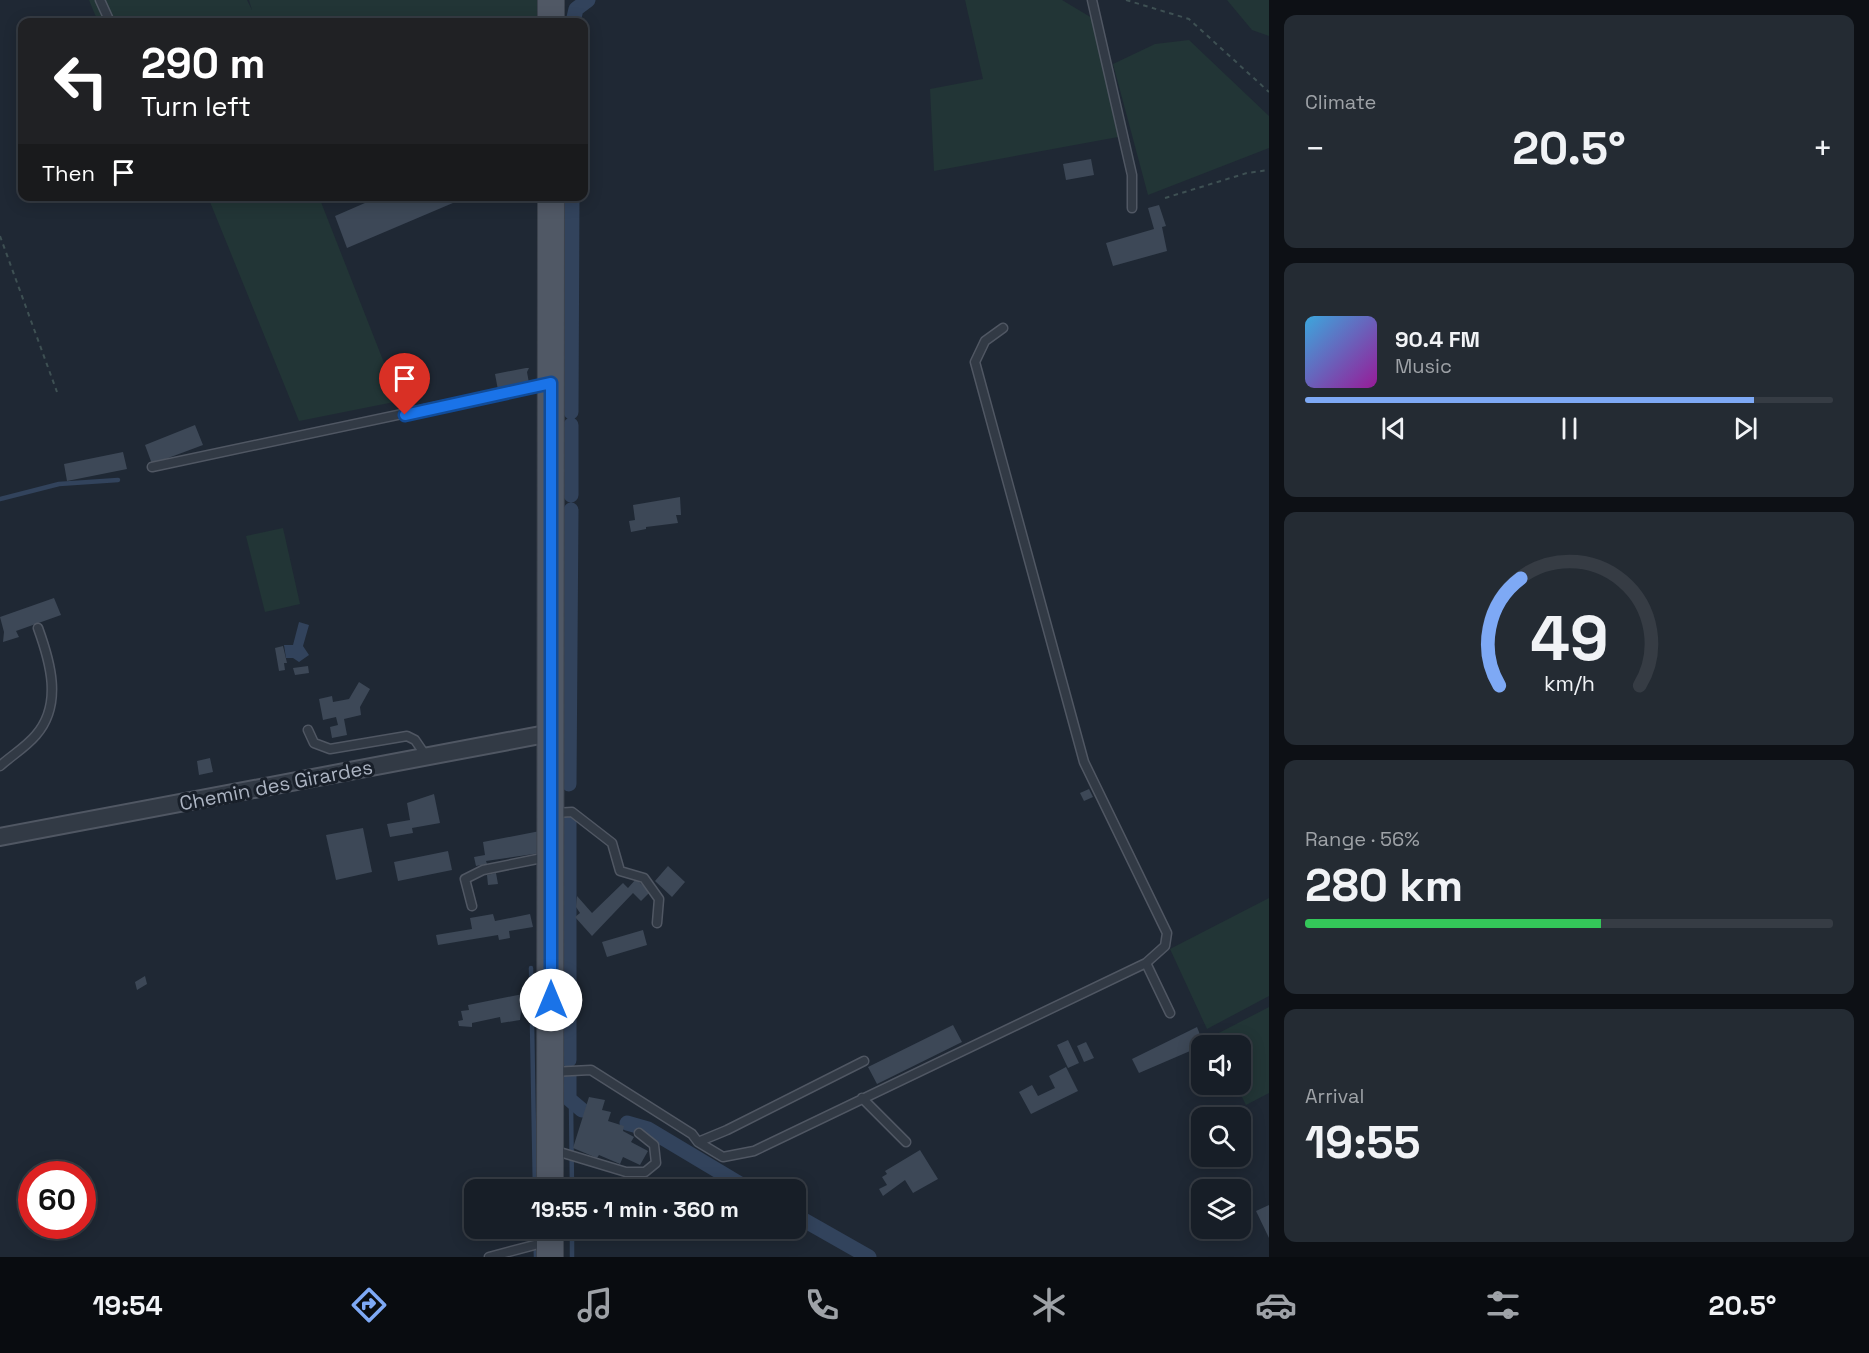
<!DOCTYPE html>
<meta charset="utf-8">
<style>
:root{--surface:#171e27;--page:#242b33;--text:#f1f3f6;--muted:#9ea2a7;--line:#363c44;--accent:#7ea9f5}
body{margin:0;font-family:"Space Grotesk",sans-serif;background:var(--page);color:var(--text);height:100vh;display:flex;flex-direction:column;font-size:22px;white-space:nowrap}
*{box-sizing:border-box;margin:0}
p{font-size:20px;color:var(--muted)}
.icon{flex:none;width:33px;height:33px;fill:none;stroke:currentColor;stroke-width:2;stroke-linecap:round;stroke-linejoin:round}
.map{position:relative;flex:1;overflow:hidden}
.panel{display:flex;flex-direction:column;gap:15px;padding:15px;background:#0d1015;width:600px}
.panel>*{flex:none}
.top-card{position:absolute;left:18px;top:18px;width:570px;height:183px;border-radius:12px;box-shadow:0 3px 15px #0003,0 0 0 2px var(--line);background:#202124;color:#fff;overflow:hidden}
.controls{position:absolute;left:1191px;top:1035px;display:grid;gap:12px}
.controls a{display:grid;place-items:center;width:60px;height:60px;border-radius:12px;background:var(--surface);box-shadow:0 3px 15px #0003,0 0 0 2px var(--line);font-size:30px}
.speed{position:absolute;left:18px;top:1161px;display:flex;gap:12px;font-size:30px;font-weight:700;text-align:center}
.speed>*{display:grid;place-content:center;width:78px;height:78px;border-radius:50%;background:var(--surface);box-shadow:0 3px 15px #0003,0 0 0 2px var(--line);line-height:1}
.speed .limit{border:9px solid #d22;background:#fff;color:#111}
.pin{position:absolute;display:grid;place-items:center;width:51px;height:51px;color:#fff;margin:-62px -26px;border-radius:50% 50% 50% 0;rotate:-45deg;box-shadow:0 0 6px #0007}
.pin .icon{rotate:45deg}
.me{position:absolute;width:66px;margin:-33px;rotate:0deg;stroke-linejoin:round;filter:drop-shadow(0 0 4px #0008)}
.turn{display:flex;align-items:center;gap:21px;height:126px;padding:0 24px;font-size:27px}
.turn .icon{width:78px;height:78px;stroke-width:2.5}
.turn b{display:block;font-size:42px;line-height:51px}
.then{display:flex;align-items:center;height:57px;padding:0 24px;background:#0003;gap:12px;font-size:22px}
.big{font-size:45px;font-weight:700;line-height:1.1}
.panel .tile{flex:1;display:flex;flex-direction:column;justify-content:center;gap:9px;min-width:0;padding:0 21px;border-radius:12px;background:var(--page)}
.panel .dial{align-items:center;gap:0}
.dial svg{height:156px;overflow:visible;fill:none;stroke:var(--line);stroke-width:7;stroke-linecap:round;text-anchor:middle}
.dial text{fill:var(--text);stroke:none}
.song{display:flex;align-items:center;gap:18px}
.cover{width:72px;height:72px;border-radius:9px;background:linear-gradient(135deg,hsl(200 70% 55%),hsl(300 70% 35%))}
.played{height:6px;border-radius:3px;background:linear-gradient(90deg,var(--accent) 85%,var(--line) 85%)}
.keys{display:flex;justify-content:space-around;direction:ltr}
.heat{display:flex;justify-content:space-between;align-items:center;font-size:33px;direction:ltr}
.charge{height:9px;border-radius:4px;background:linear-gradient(90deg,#34c759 56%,var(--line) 0)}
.trip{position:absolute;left:464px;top:1179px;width:342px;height:60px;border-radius:12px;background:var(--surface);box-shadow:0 3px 15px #0003,0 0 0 2px var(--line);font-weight:700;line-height:60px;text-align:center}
.tab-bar{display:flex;height:96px;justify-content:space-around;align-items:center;background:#090c10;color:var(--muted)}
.tab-bar .icon{width:42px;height:42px}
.tab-bar .current{color:var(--accent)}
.tab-bar b{font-size:27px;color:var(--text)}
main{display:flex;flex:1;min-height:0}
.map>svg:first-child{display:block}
.green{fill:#223536}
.water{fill:#32435c}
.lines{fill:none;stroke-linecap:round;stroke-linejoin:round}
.stream{stroke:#32435c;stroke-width:4.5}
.canal{stroke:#32435c;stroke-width:15}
.building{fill:#3d4857}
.lane-casing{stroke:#505763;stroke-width:11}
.street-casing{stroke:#505763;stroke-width:20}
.primary-casing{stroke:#3c434e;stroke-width:28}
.path{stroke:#3e5053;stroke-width:2;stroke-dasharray:4.5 4.5;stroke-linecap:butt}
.lane{stroke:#323a45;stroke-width:8}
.street{stroke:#323a45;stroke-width:16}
.primary{stroke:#505865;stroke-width:26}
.route-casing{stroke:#114b97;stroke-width:15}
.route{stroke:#1a73e8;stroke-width:10}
.labels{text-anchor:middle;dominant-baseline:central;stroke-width:6;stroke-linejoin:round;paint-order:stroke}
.street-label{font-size:20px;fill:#acb4c2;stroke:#181f29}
</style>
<main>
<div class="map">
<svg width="1269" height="1257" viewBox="0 0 1269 1257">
<rect width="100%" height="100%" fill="#1f2834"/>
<!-- green -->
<path class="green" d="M89 0H247L252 10 249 0H540L538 22H257L255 19 247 22H98Z
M965 0H1062L1092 18 1118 137 934 171 930 89 983 79Z
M1227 0H1269V36L1252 30Z
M1189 40 1269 116V148L1148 195 1113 64 1155 44Z
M208 197H319L399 401 299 421Z
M283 528 300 604 265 612 246 536Z
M1269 898V996L1207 1029 1170 949Z
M1269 1007V1093L1246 1105 1236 1085 1240 1084V1046L1218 1045 1213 1036Z"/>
<!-- water -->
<path class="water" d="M299 622 309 625 303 646 309 655 299 662 293 658H286L284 645H293Z"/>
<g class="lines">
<!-- stream -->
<path class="stream" d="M0 499 59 484 118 480
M531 968 535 1190
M571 1102 572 1190
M535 1228 536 1257
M572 1228V1257"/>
<!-- canal -->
<path class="canal" d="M573 22 576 9 588 0
M571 412 572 196
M571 495V425
M569 784 571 510
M569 822V1060
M569 1076V1099L582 1110
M627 1123 648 1129 750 1190
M795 1215 869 1257"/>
</g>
<!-- building -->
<path class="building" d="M1091 159 1094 175 1066 180 1063 164Z
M381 196 443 197H467L347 248 335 216Z
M1159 205 1166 226 1162 227 1167 251 1113 266 1106 243 1154 229 1148 208Z
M526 368H529L527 372 529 383 498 390 495 374Z
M195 425 203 445 152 464 145 445Z
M123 452 127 469 67 481 64 464Z
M680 497 681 515H676L678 523 646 527V529L631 532 629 521 635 520 633 505Z
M54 598 61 615 16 631 19 637 3 642 4 632 0 617Z
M283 646 287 663H284L285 670 279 671 275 648Z
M308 666 309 673 295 675 293 668Z
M359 682 370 689 360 707 361 715 344 719 347 735 332 738 330 727 338 725 336 717 323 720 319 699 332 696 333 702 349 699Z
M210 758 213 772 199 775 197 761Z
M1089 789 1093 797 1084 801 1080 793Z
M434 794 440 823 412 828 413 833 390 837 387 824 410 820 407 803Z
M363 828 372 872 336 880 326 835Z
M540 831V853L486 861 487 864 476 866 474 857 485 855 483 842Z
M448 851 452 870 398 881 394 862Z
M668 866 685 882 672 897 655 881Z
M496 873 498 884 488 885 487 875Z
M636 879 650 892 641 901 633 893 592 936 575 917 580 913 576 907 577 896 592 913 623 883 628 888Z
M493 914 495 921 530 914 533 927 509 931 510 938 499 940 498 935 438 945 436 935 472 929 470 918Z
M643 930 647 945 607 957 602 942Z
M145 976 147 984 137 990 135 982Z
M523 994 520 1020 501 1023 500 1017 472 1023V1027L459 1026 458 1021 463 1020 461 1011 469 1010 468 1005Z
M953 1025 962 1042 877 1084 868 1067Z
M1197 1027 1204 1045 1139 1073 1132 1059Z
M1068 1040 1079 1063 1068 1068 1057 1045Z
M1086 1042 1094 1058 1084 1062 1077 1046Z
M1066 1067 1078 1091 1031 1114 1019 1092 1032 1085 1038 1096 1055 1088 1049 1076Z
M589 1097 605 1100 602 1110 611 1112 608 1121 624 1126 623 1131 634 1137 631 1142 648 1151 640 1165 623 1157 620 1164 599 1155 597 1158 573 1148Z
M920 1150 938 1179 913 1193 905 1180 883 1196 879 1189 887 1185 882 1177 887 1174 885 1171Z
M1269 1205V1238L1256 1211Z"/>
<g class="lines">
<defs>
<path id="lane" d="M100 0 110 22
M1092 0 1132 175V208
M1003 328 985 341 975 362 1084 762 1167 933 1165 946 1146 963 1170 1013
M152 467 548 383
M308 730 314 743 330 749 407 736 415 740 426 756
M0 766C11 756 26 747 36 735 63 704 50 661 38 628
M554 813 572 812 612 843 620 871 644 878 659 899 657 923
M472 906 465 879 483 870 547 857
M552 1072 591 1070 692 1134 698 1142 727 1130 864 1061
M862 1098 906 1142
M698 1142 723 1157 754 1151 1146 963
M553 1150 626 1172H645L656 1163 654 1145 639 1133
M489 1257 546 1242"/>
<path id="street" d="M0 837 551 733"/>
<path id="primary" d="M551 0V22
M550 1190 551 196
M550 1257V1228"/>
</defs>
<!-- lane casing -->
<use href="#lane" class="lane-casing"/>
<!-- street casing -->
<use href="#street" class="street-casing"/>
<!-- primary casing -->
<use href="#primary" class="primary-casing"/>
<!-- path -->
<path class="path" d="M1126 0 1189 19 1269 92
M1165 198 1247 173 1269 170
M0 236 57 392"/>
<!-- lane -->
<use href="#lane" class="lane"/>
<!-- street -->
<use href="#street" class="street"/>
<!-- primary -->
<use href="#primary" class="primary"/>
</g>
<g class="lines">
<defs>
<path id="route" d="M405 415 551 383V1000"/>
</defs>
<!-- route casing -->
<use href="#route" class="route-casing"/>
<!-- route -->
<use href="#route" class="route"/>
</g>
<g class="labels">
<!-- street labels -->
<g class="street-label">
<text transform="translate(276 785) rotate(-11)">Chemin des Girardes</text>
</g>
</g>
</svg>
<div class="controls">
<a><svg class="icon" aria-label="sound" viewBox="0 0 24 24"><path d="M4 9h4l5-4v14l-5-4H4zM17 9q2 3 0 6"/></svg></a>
<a><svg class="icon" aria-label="search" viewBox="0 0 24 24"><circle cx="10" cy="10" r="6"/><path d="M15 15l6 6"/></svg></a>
<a><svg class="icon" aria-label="layers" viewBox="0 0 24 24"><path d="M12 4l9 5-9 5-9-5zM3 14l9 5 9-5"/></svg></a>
</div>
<div class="speed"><div class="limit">60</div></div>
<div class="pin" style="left:405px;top:415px;background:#d93025"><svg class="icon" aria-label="arrive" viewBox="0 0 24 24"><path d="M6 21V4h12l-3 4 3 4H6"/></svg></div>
<svg class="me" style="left:551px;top:1000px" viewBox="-20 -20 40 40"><circle r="19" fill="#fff"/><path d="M0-13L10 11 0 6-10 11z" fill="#1a73e8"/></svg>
<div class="trip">19:55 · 1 min · 360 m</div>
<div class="top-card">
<div class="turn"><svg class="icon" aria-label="left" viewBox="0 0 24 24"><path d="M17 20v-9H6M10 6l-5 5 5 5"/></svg><div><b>290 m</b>Turn left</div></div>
<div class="then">Then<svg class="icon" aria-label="arrive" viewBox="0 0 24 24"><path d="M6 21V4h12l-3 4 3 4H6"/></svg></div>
</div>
</div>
<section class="panel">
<div class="tile"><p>Climate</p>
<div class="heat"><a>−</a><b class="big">20.5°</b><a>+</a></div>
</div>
<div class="tile">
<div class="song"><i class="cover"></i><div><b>90.4 FM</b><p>Music</p></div></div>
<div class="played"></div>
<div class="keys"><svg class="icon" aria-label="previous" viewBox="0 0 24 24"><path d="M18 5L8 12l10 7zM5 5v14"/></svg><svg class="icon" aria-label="pause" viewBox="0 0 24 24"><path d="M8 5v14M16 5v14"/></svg><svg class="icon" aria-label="next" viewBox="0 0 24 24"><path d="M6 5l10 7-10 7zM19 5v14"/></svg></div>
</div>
<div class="tile dial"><svg viewBox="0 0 100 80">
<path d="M14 69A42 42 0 1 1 86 69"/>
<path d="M14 69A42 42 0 0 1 25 14" stroke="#7ea9f5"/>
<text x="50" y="56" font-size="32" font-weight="700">49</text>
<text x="50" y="72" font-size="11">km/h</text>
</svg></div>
<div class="tile"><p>Range · 56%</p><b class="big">280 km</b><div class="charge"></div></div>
<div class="tile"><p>Arrival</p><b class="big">19:55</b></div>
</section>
</main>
<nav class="tab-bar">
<b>19:54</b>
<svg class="icon current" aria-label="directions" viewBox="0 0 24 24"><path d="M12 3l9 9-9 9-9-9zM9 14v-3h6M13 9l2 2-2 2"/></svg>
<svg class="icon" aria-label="music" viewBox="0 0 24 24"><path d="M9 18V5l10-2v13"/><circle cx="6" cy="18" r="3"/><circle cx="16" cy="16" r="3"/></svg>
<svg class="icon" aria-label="phone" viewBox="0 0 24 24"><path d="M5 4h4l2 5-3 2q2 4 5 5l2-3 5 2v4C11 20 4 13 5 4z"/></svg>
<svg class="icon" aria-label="climate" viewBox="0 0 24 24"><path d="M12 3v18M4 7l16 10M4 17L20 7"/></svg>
<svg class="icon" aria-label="car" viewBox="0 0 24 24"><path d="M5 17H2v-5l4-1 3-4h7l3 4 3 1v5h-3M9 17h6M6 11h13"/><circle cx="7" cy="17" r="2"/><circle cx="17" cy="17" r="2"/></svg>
<svg class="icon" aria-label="filters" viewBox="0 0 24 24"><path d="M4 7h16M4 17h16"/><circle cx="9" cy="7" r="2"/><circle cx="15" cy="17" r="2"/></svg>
<b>20.5°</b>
</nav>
